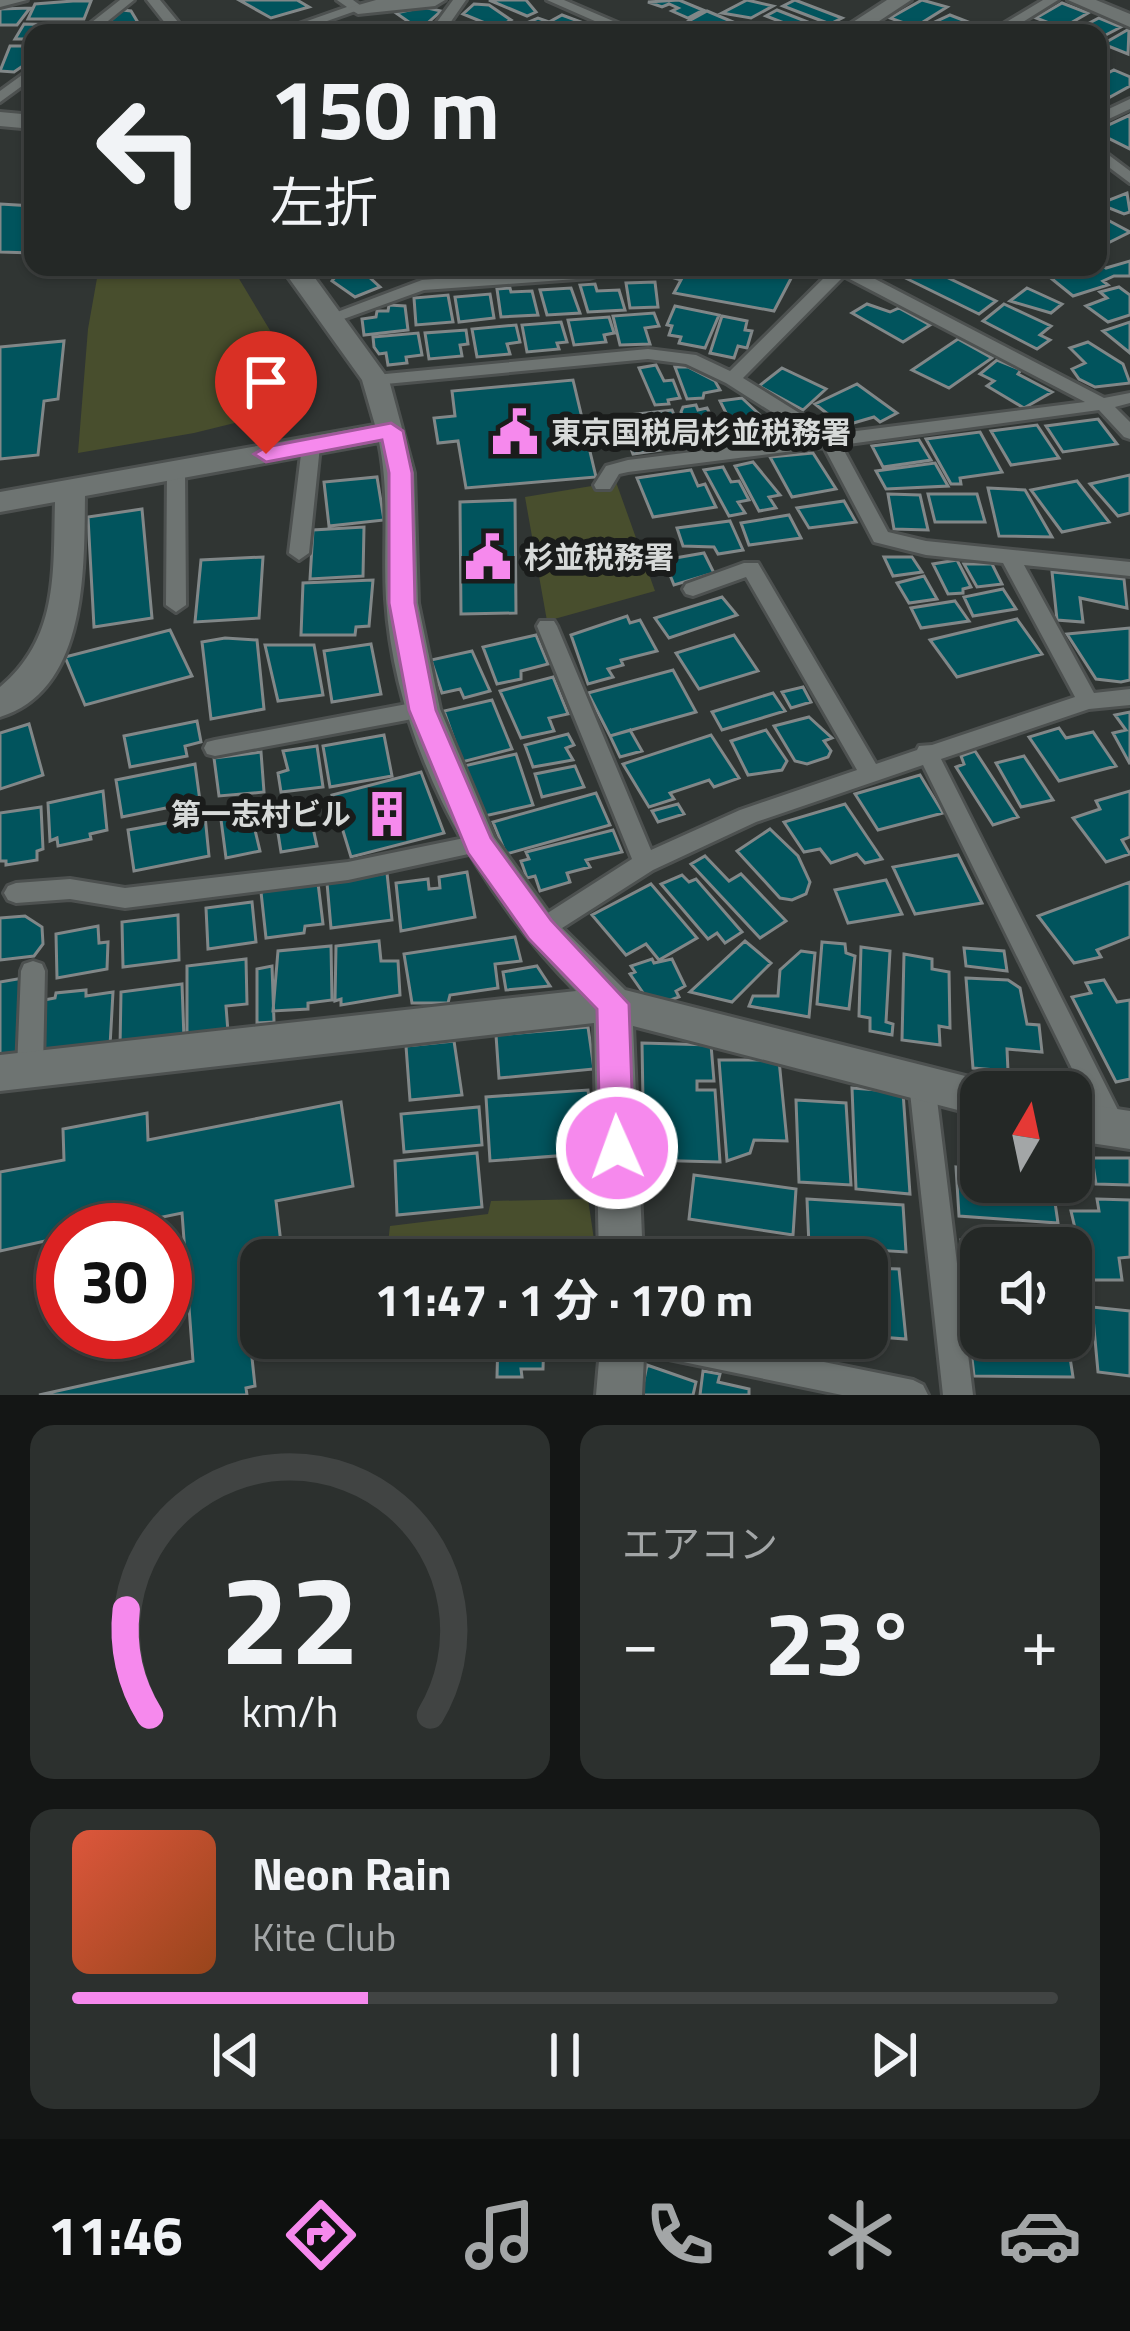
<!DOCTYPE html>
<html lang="ja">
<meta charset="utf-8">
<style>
:root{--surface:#242826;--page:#2c302e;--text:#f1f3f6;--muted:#a3a6a7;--line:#414443;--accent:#f689ed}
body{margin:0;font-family:"Titillium Web","Noto Sans JP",sans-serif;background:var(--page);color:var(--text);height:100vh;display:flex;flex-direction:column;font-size:45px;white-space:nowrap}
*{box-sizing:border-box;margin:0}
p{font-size:39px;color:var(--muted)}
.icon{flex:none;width:66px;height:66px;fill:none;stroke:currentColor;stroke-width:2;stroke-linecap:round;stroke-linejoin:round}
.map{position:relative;height:1395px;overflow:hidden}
.drawer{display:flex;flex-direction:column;gap:30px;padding:30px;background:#141615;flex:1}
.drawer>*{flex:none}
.hud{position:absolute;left:24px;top:24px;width:1083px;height:252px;border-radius:24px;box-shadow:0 3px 9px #0004,0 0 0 3px var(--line);background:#242826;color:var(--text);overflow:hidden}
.needle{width:78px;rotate:9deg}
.tools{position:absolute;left:960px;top:1071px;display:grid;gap:24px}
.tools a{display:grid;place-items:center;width:132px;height:132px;border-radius:24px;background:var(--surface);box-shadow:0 3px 9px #0004,0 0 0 3px var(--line);font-size:60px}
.speed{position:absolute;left:36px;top:1203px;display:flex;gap:24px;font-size:60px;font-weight:700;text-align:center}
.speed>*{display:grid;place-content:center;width:156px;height:156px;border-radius:50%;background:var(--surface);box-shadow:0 3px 9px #0004,0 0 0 3px var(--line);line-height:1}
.speed .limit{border:18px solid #d22;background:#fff;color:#111}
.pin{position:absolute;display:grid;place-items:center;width:102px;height:102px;color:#fff;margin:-123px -51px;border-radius:50% 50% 50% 0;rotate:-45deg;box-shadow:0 0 12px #0007}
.pin .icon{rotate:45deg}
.me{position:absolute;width:132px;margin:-66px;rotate:358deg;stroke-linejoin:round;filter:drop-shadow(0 0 9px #0008)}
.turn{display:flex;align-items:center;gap:42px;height:252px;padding:0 48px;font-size:54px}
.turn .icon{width:156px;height:156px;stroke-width:2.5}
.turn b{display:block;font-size:84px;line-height:102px}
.big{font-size:90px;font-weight:700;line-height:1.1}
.drawer .tile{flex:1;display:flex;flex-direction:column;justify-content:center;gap:18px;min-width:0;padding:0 42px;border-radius:24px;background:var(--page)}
.drawer .dial{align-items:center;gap:0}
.dial svg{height:312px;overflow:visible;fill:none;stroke:var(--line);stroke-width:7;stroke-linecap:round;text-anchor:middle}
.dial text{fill:var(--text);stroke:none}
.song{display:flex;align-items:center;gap:36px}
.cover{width:144px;height:144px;border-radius:18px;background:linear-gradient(135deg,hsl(10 70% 55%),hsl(20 70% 35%))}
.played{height:12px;border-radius:6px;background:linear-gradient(90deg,var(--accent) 30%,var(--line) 30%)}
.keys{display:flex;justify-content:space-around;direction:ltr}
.heat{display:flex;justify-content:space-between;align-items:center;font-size:66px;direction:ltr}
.drawer .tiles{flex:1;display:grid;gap:30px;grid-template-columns:1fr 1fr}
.tile:last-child{grid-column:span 2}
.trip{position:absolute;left:240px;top:1239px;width:648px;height:120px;border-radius:24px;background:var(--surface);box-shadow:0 3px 9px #0004,0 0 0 3px var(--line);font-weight:700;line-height:120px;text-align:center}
.tab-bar{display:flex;height:192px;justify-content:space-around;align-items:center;background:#0e100f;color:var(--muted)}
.tab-bar .icon{width:84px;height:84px}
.tab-bar .current{color:var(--accent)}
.tab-bar b{font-size:54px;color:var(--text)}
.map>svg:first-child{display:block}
.green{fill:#484e2d}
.building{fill:#01545d;stroke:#818788;stroke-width:3}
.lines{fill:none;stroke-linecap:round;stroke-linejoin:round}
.service-casing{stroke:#4d5150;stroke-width:6}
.minor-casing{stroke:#4d5150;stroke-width:6}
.service{fill:#6e7472;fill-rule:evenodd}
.minor{fill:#6e7472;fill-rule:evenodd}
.route{fill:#f689ed;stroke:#a0599a;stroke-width:3}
.labels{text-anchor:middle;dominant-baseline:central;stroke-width:12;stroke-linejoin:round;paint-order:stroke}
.poi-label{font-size:30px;font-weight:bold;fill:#d7dad9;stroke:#1a1c1b;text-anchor:start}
</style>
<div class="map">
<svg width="1130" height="1395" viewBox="0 0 1130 1395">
<rect width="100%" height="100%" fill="#303533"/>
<!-- green -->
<path class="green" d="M99 267H232L301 382 271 414 194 433 78 453 88 329Z
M616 482 655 591 547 621 525 497Z
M588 1199 597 1260H386L390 1226 488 1214 491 1201Z"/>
<!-- building -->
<path class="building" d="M239 0H297L309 7 271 18Z
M489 0H526L536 12 527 16Z
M679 0 703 10 688 18 672 11 678 8 669 4 662 7 648 2Z
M747 0 773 6 751 18 722 13Z
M795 0 842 18 830 24 783 6Z
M922 0 947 7 915 27 890 18Z
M73 1H91L84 19H28L35 4Z
M1062 3 1088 13 1062 28 1036 18Z
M474 4 489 5 511 20 497 28 463 14Z
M423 7 441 11 423 27H416L396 13Z
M30 8 17 25H0V9Z
M122 10 131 11 140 26 132 30 107 24Z
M777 10 818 26 807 32 766 16Z
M707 11 733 22 716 31 667 33Z
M562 15 589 25 574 33H533L537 30 524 24 538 18 549 22Z
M950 15 981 27 957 31 935 22Z
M1099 18 1121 27 1098 39V33H1070Z
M24 24 68 25 63 33H33V39H15Z
M1129 29 1128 54 1103 44Z
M10 46H33V59L14 72 0 71Z
M1114 70 1130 77V86L1110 97 1098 92V78Z
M1130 115V149L1098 133V130Z
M1127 193 1130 212 1124 214 1099 204Z
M0 204 33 206V253L0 252Z
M1102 217 1130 232 1098 248Z
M1130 261V276H1114L1103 281 1108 285 1073 296 1052 279 1077 267 1100 264 1106 268Z
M358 267 380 287 355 297 332 281 338 273Z
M610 267H653L654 277H623L624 270Z
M675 267H716L714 272 729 274 736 267H797L774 311 674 293 681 280 671 277Z
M883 267H935L932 270 996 301 979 314Z
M655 282 658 307 630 308 626 283Z
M595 284 597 291 619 290 625 310 588 312 580 285Z
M1119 287 1130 295V315L1108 322 1086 306 1107 298 1100 292Z
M510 288 511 292 532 291 538 315 501 317 497 289Z
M571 288 580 313 547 315 540 290Z
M1027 288 1062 304 1051 313 1010 301Z
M490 294 494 318 459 322 455 297Z
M448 295 453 322 416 325 414 298Z
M867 304 890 312 899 308 930 325 903 342 852 313Z
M1004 304 1051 326 1040 335 1050 340 1037 349 983 321Z
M389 305 405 306 408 330 364 335 362 319 376 317 377 311H388Z
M675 306 719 315 705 348 679 343 681 337 669 335 672 326 667 325Z
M654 313 659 326 645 328 650 344 620 345 613 316Z
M722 316 747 321 745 330 752 331 747 348 738 346 734 358 710 353Z
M609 317 614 333 604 335 606 342 574 345 568 320Z
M561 322 567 342 557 343 559 349 527 352 522 325Z
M1130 322V353L1103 331Z
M516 325 520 342 507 344 510 354 477 357 472 329Z
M466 330 468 344 460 345 462 356 429 359 425 333Z
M418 333 422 355 406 357 407 363 388 365 386 353 379 354 374 347 373 337Z
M958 339 992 358 949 388 912 370Z
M64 341 58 399 44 401 38 455 0 459V347Z
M1088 342 1123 364 1130 383 1095 387 1079 379 1072 369 1085 363 1070 348Z
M997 360 1021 370 1018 374 1052 392 1024 408 987 386 994 381 980 374Z
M656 365 664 381 673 380 680 398 668 400 669 404 655 405 639 368Z
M675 367H688L715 381 720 390 704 393 703 398 687 399Z
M782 368 826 389 803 410 759 386Z
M573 380 596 477 466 488 458 441 438 443 434 418 455 416 452 391Z
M857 384 897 413 880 422 874 417 843 426 815 404Z
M742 398 761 416 768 415 775 426 736 433 720 401Z
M696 405 698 410 707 408 723 440 694 443 681 412 683 407Z
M672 410 687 446 633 454 619 416Z
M1098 419 1117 444 1063 452 1046 426Z
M1037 425 1059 458 1011 465 991 431Z
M980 432 1002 472 960 478 961 484H951L926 439Z
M919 440 931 460 883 467 872 446Z
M813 453 836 489 792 497 770 457Z
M753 462 780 495 769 497 776 508 759 511 735 466Z
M935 463 948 486 886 489 876 471Z
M723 467 731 482 739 481 749 500 738 502 745 513 729 516 704 470Z
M691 470 698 486 705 484 716 507 653 517 637 478Z
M1130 475V513L1118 516 1090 484Z
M377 477 384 520 329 526 324 482Z
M1077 481 1109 522 1062 532 1031 490Z
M988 488 1025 490 1052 537 999 536Z
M888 494 920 495 928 530 894 529Z
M928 494H977L985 522H935Z
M515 500 516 613 461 614 460 502Z
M844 501 856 522 809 528 797 508Z
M142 509 152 618 94 627 88 517Z
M789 515 801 538 749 545 741 523Z
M730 521 743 550 718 554 714 547 683 546 677 528Z
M364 527 363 576 310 579 313 530Z
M704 553 714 573 674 585 664 560Z
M263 557 259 618 195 622 201 560Z
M884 557H912L922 572 893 576Z
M957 560 971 587 963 589V593L948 594 933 564Z
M964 564H992L1002 584 977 587Z
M1052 572 1124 579 1127 608 1080 598 1083 622 1057 620Z
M924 576 937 599 909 603 897 583Z
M373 580 369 626 356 627 355 635H301L303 583Z
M1003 589 1016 609 973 616 964 597Z
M722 597 737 615 669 638 655 618Z
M955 601 969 621 921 628 911 608Z
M627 616 630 623 640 620 657 651 621 660 623 665 608 669 613 677 588 684 571 635Z
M1017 619 1042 654 957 677 930 640Z
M1130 628V680L1121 682 1096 679 1067 634Z
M170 630 192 676 85 705 65 657Z
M536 635 548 664 521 671V679L497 684 483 647Z
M734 635 758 671 699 689 676 653Z
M225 638 257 640 264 709 211 719 202 642Z
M371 644 381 694 332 702 324 651Z
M265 645H314L323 695 278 701Z
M472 651 490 691 464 698 460 689 442 693 431 660Z
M673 670 696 712 610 736 588 693Z
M553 677 568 714 549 718 554 731 521 738 500 691Z
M803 687 811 702 791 708 782 692Z
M773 693 785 711 722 730 712 712Z
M492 700 512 749 462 762 444 711Z
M1130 712V764L1113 733 1126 730 1115 715Z
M809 717 832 738 824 741 831 751 828 757 807 764 795 761 774 726Z
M197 721 201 742 185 746 187 756 130 767 124 736Z
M29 724 43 775 0 789V733Z
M1059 728 1066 738 1093 732 1116 766 1059 781 1029 737Z
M630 730 642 751 620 757 610 736Z
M766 730 787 761 782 770 748 775 731 741Z
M568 734 574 745 566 748 573 760 533 767 525 745Z
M384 735 392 776 330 787 323 746Z
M711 735 739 778 714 787 709 780 670 793 674 799 649 807 623 764Z
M317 746 323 787 281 792 278 773 288 770 283 751Z
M975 751 1018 817 993 825 956 767 964 764 961 756Z
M261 752 264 792 219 796 214 758Z
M516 754 533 805 480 817 464 766Z
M1024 756 1053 800 1021 807 996 763Z
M195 764 200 801 122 817 116 780Z
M575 766 584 787 542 797 535 774Z
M421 772 444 833 351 857 332 795Z
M920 775 943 813 878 830 855 794Z
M103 791 107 830 90 834 91 839 58 846 57 838 50 841 48 803Z
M1130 791V837L1122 840 1130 854 1106 862 1073 818 1100 809 1096 801Z
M596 793 610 825 506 854 493 822Z
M307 801 317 846 281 852 274 808Z
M264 803 267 826 255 830 260 851 226 858 220 812Z
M678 804 684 814 658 822 652 811Z
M845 804 882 859 865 863 857 854 831 863 820 849 804 852 784 822Z
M41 807 43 849 37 851V860L6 865V861H0V813Z
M205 816 209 856 134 871 128 830Z
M770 829 798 856 810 882 806 894 792 900 780 898 737 851Z
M613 830 622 852 586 860 590 867 567 873 570 882 540 891 535 876 527 878 521 861 529 859 526 852Z
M958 855 982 903 915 914 893 867Z
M705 856 729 881 741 874 786 921 760 938 691 864Z
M467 872 475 917 401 931 396 883 428 879 429 889 440 888 439 877Z
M387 873 392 920 331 928 327 883Z
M682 875 689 882 696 879 742 932 725 943 717 933 708 939 661 884Z
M886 880 902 914 848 923 835 890Z
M1130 882V937L1097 950 1101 957 1074 963 1038 916Z
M318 883 323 924 305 926 304 933 266 938 261 892Z
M651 884 697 938 659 960 646 944 626 955 592 915Z
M252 902 256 942 208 949 206 908Z
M178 915 179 960 123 967 122 922Z
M25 916 42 927 43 944 34 956 0 960V918Z
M98 926 99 943 108 942 107 969 57 978 56 934Z
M515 937 521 961 495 964 498 988 450 995 448 1003H412L404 954Z
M379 941 381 961H398L400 995 341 1005V999L335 1001 336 946Z
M745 941 771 963 732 1002 690 992Z
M822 942 845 944 846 953 855 956 849 1009 817 1004Z
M331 946 332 1000 308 1003V1009L273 1011 278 951Z
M861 947 890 951 886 1022 893 1024 892 1035 870 1031V1018L859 1016Z
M964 948 1004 951 1007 971 966 966Z
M801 951 815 953 809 1017 749 1006 753 996H778L780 970Z
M904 954 932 959V969L949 972 950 1028 939 1026 940 1045 902 1040Z
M246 959 247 1004 226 1006 228 1032 187 1039V966Z
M652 959 654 963 672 959 685 986 676 991 679 997 665 1002 646 997 630 974 635 972 631 966Z
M272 966 274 1022 257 1023V969Z
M537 966 550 986 506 990 503 972Z
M23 978 20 1053 0 1057V982Z
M966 978 1008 980 1020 988 1027 1024 1039 1025 1042 1052 1007 1049 1008 1071 973 1068Z
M1104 980 1117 1002 1130 1000V1079L1116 1082 1072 997 1091 993 1086 983Z
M182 984 184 1039 120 1047 121 992Z
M86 990V996L113 992 110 1046 39 1054 44 1000 55 998 56 993Z
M588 1027 594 1069 499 1078 496 1035Z
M454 1041 462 1095 410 1100 406 1046Z
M642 1043 711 1045 714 1081H697V1090H715L720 1162 644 1160Z
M719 1060H779L787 1141 754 1140 750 1153 727 1161Z
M852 1088 903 1092 910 1194 856 1189Z
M588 1090 595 1153 490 1161 486 1097Z
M796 1100 846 1103 851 1185 799 1182Z
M341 1102 353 1186 276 1201 283 1260H261V1338H291L292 1350 252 1358 255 1386 246 1388 247 1395H39L193 1361 182 1213 99 1230H63V1237L0 1251V1172L64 1160 63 1129 147 1113 148 1140Z
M479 1107 482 1145 404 1152 401 1114Z
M477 1153 482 1207 397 1215 395 1161Z
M1092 1158H1130V1185L1096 1184Z
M956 1167 981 1169V1182H1052L1058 1223 959 1216Z
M694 1175 796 1189 793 1235 689 1219Z
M807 1199 903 1205 906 1252 809 1246Z
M1097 1199 1130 1200V1257L1119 1258 1122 1280H1087L1071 1211H1099Z
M961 1240 1066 1244V1248H981V1297L968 1296Z
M688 1244 798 1252V1260H687Z
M867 1268 899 1269 906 1339 867 1336Z
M1092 1307 1130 1311V1376L1098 1372Z
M967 1315 981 1316V1338H1067L1073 1377 974 1376Z
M498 1338H544L543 1369H521L522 1377H497Z
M545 1338H598V1345L544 1349Z
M647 1365 696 1382 693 1395H641Z
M703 1371 720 1374 718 1382 749 1389V1395H700Z"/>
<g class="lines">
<defs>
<path id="service" d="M0 0H27L0 7Z
M120 0H134L93 33H78Z
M147 0H160L187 33H173Z
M337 0H353L364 8 293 33H273L347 7Z
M453 0H466L443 33H429Z
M547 0H564L641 33H622Z
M1043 0H1058L1005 33H988Z
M33 67V78L0 102V91Z
M1130 99V109L1098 124V114Z
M1098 147 1130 171V183L1098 159Z
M598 267 596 276 590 278 424 290 338 321 332 322 324 317 422 280Z
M830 267H852L1104 398 1130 393V403L1115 407 1130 422V439L1124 437 1099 410 841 445 888 532 926 541 1130 562V576L1024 565 1094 693 1130 689V705L1089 709 941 759 1124 1122 1128 1130 1124 1138 1115 1142 1106 1138 923 765 756 822 653 870 548 937 540 940 532 937 528 930 532 923 632 859 537 626 540 621H554L557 626 651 850 740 810 857 770 746 577 693 596 686 594 683 589 686 584 744 563H758L876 764 917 750 919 746 932 745 1075 697 1003 563 926 555 874 542 824 447 628 472 619 474 610 489H596L594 485 606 466 628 460 811 437 726 383 686 364 648 359 375 385 366 380 375 375 648 349 696 355 730 371 832 270ZM844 276 1085 402 833 434 743 378Z
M311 440 320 446 309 553 299 560 289 553 302 446Z
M176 466 185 472 186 605 176 612 166 605 167 472Z
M423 701 434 709 423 717 215 756 207 754 204 748 207 742 215 740Z
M479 835 487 838 490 844 487 850 348 880 125 908 70 899 16 903 8 900 4 893 8 886 16 883 70 879 125 888 348 862Z
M33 961 42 964 45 971 43 1069 39 1077 30 1080 21 1077 17 1069 21 971 24 964Z
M922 1072 931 1075 935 1083 973 1395H943L909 1083 913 1075Z
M621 1338H705L913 1380 923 1385 928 1395H842L635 1352 625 1348Z"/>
<path id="minor" d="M445 0 435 6 358 14 348 8 376 0Z
M887 0H911L861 33H836Z
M1068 0H1096L1130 14V27Z
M0 112 33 115V129L0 126Z
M281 267H307L389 380 414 473 418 603 440 709 494 837 553 919 625 990 981 1080 995 1085 998 1092H981V1116L633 1026 643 1260H599L594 1023 0 1091V1055L576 991C476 889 395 745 386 599 383 546 390 494 379 442L85 496C84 568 88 690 0 717V687C59 638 53 572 55 502L0 512V492L375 425 362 380Z
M1071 1102 1130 1111V1149L1071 1140Z
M601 1338H645L642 1395H596Z"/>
</defs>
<!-- service casing -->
<use href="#service" class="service-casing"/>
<!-- minor casing -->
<use href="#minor" class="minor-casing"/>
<!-- service -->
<use href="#service" class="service"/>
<!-- minor -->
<use href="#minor" class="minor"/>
</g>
<!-- route -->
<path class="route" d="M391 423 403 431 412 473 415 603 436 710 491 838 551 920 629 1004 634 1148 629 1159 617 1163 605 1159 600 1148 597 1009 529 939 468 853 409 710 389 603V473L382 440 266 462 254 454 266 447Z"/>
<!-- icons -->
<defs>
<symbol id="civic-bare" viewBox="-9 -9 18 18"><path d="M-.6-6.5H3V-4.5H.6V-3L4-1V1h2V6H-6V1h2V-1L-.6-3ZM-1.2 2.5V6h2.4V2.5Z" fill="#f689ed" stroke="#1a1c1b" stroke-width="2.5" paint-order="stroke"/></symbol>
<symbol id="building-bare" viewBox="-9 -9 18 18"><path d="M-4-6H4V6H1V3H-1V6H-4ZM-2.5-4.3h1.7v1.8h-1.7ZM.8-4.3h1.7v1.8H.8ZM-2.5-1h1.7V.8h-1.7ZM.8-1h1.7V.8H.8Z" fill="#f689ed" stroke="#1a1c1b" stroke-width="2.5" paint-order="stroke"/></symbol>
</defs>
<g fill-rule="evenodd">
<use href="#civic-bare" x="482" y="399" width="66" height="66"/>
<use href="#civic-bare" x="455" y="524" width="66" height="66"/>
<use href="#building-bare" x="354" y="781" width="66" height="66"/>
</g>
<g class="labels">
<!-- poi labels -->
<g class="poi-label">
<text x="551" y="432">東京国税局杉並税務署</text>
<text x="524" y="557">杉並税務署</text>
<text x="351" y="814" text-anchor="end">第一志村ビル</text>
</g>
</g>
</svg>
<div class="tools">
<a><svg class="needle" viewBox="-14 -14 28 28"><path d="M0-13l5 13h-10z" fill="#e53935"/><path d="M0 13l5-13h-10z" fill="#a3a6a7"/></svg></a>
<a><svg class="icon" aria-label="sound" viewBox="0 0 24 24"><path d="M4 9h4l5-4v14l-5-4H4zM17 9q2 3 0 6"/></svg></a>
</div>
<div class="speed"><div class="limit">30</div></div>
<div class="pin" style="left:266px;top:454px;background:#d93025"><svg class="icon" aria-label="arrive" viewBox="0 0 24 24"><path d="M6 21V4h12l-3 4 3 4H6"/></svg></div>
<svg class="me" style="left:617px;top:1148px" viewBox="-20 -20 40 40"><circle r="17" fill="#f689ed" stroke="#fff" stroke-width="3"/><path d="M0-11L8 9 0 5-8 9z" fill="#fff"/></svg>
<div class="trip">11:47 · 1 分 · 170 m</div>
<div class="hud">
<div class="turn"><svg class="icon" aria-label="left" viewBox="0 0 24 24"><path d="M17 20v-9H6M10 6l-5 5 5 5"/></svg><div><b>150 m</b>左折</div></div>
</div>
</div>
<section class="drawer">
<div class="tiles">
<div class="tile dial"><svg viewBox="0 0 100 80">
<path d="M14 69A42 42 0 1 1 86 69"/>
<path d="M14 69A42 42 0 0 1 8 42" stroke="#f689ed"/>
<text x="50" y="56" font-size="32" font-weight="700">22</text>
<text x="50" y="72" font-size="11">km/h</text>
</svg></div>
<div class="tile"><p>エアコン</p>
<div class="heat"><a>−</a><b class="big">23°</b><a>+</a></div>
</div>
<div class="tile">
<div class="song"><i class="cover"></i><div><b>Neon Rain</b><p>Kite Club</p></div></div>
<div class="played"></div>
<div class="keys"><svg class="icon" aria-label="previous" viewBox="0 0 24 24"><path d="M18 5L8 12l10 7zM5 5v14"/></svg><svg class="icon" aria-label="pause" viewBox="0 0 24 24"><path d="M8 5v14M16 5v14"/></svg><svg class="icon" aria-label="next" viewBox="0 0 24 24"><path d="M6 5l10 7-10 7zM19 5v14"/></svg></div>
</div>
</div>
</section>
<nav class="tab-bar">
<b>11:46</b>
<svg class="icon current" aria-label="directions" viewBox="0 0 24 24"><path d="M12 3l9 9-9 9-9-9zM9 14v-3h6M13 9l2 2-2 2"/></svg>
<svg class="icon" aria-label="music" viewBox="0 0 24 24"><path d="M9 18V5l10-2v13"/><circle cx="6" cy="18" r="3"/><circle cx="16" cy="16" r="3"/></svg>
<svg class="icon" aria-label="phone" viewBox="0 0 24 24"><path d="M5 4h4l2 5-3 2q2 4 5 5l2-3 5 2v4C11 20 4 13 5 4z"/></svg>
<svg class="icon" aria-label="climate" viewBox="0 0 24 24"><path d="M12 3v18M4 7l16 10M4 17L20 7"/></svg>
<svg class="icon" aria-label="car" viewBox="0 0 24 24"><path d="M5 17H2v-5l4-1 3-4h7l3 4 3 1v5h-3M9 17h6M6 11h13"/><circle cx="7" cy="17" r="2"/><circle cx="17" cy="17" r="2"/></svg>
</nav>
